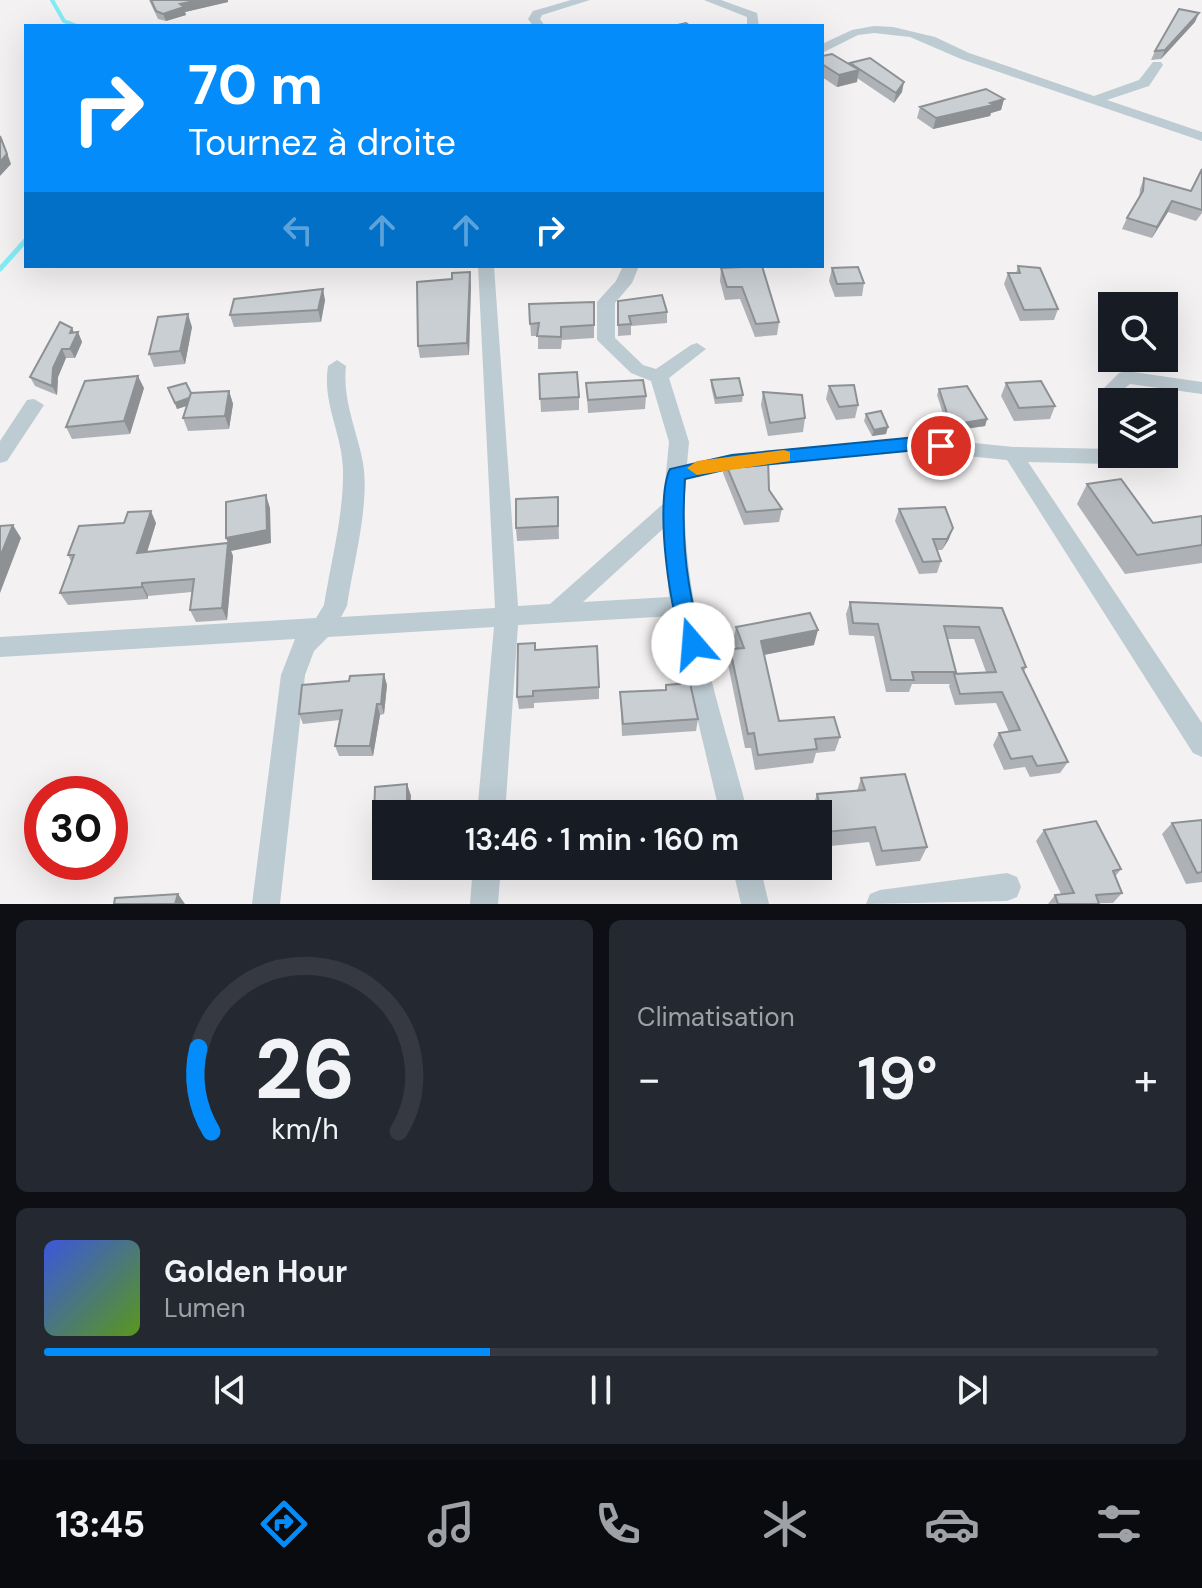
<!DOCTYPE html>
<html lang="fr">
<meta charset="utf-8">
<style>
:root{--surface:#171b24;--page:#242831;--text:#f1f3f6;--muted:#9ea1a6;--line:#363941;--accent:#048dfa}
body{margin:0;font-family:"DM Sans",sans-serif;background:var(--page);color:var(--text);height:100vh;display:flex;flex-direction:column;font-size:30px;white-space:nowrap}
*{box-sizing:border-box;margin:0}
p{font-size:26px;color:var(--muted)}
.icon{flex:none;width:44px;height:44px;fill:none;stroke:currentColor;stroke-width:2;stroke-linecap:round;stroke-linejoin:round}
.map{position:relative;height:904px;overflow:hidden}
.sheet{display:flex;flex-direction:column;gap:16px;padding:16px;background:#0d0f14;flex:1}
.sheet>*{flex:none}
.banner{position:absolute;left:24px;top:24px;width:800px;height:244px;border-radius:0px;box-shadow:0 8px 32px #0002;background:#048dfa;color:#fff;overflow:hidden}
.tools{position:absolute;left:1098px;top:292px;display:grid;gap:16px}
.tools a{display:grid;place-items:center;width:80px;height:80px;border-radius:0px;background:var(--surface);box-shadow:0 8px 32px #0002;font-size:40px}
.speed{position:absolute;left:24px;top:776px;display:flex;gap:16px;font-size:40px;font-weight:700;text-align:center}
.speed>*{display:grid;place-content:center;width:104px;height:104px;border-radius:50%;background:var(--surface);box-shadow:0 8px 32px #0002;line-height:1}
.speed .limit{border:12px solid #d22;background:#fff;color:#111}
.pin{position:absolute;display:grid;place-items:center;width:68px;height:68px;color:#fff;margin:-34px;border:4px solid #fff;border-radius:50%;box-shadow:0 2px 8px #0007}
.me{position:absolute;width:88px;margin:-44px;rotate:342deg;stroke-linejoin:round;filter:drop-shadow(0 0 6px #0008)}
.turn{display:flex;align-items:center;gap:28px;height:168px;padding:0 32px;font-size:36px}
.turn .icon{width:104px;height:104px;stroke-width:2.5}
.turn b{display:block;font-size:56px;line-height:68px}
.lanes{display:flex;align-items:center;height:76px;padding:0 32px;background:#0003;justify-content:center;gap:40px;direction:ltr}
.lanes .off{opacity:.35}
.big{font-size:60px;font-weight:600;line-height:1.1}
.sheet .card{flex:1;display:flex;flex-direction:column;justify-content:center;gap:12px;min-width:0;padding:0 28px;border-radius:12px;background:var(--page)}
.sheet .dial{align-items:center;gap:0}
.dial svg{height:208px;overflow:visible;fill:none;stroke:var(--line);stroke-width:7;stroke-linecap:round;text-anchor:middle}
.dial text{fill:var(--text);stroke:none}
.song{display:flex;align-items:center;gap:24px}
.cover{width:96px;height:96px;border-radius:12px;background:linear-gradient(135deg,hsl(230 70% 55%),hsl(90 70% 35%))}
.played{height:8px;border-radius:4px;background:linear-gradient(90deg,var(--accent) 40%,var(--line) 40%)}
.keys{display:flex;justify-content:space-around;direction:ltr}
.heat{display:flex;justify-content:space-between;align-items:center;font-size:44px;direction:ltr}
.sheet .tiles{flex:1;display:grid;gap:16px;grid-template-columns:1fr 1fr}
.card:last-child{grid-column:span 2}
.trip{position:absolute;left:372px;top:800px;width:460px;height:80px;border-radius:0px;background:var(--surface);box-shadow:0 8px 32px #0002;font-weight:600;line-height:80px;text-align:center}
.menu{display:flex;height:128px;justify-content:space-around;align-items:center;background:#090b0e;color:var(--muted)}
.menu .icon{width:56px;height:56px}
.menu .current{color:var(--accent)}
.menu b{font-size:36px;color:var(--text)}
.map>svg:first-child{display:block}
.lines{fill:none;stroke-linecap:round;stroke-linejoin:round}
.stream-far1{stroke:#84ecf6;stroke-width:4}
.stream{stroke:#84ecf6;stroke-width:5}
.street{fill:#bdcbd2;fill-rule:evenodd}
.wall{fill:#aeb2b6;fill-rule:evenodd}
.shaded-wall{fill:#8d9194}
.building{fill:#cacfd4;stroke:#8d9194;stroke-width:2}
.route{fill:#048dfa;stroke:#035ca2;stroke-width:2}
.slow{fill:#f59e0b}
</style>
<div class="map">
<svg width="1202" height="904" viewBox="0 0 1202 904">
<rect width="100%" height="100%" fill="#f3f1f1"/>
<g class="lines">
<!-- stream-far1 -->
<path class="stream-far1" d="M52 0 64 21 77 26"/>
<!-- stream -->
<path class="stream" d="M0 269 26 240"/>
<!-- street -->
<path class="street" d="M571 0H590L542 15 540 19 545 26H533L528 19 533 11Z
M704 0H721L757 13 759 26H747V17Z
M874 26 893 27 935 37 969 53 1094 96 1139 80 1153 62H1161L1163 65 1149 86 1107 100 1202 132V141L961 59 910 37 874 33 858 35 822 53V44L852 30Z
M478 266H494L518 606 550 604 663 504 669 442 651 381 631 373 597 340V302L616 281 623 266H639L632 283 615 303V338L643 365 656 369 691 345 697 343 706 349 669 378 689 442 687 464 732 454 917 437 1013 447 1112 449V454H1128L1125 459 1110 464 1028 462 1202 723V757L1193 753 1007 460 917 451 732 468 686 479C677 587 721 709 748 814H720L673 616 518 625 505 814H477L494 627 328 637 314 651 305 675 280 904H252L281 675 295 639 0 657V637L316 618 324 605C331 561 344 514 343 469 342 433 322 403 328 366L337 360 346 366C342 401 357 430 363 463 370 505 353 564 347 606L341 617 495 608ZM664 528 669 597 583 602Z
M1126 371 1202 382V394L1130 384 1120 392 1125 402H1112V408L1108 407 1101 391 1119 373Z
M34 399 44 405 7 461 0 463V441L27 400Z
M473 866H501L498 904H470Z
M732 866H760L769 904H741Z
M1007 873 1017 877 1021 887 1017 897 1007 901 866 904 870 894 880 890Z"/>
</g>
<!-- wall -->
<path class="wall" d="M149 0H228V2L185 12 186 15 166 21 158 19Z
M1195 22 1161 59 1151 60 1155 51Z
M822 56 850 65V63L902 92 894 103 857 78V82L837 87 822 77Z
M1004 99 1001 110 991 113 990 116 933 129 917 118 920 107Z
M1202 169V213L1196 221 1168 212 1152 238 1122 229 1127 218 1139 198 1140 189 1144 178 1191 191Z
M1018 266 1058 309 1054 320 1020 321 1004 284 1008 273H1016Z
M721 268 779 322 777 335 755 337 740 299 725 300 720 281Z
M832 268 864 283 862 296 835 297 829 281Z
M471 284 469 355 420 358 418 346Z
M325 300 321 322 234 327 230 315Z
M618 301 667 312V323L631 326V335L618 336Z
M594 302V338L562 340 561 349H538V336H531L529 304Z
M192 327 185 364 154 367 149 354Z
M72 328 74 333 78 332 82 342 75 358H66L58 377 57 395 35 386 30 377Z
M539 374 579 397V410L541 412Z
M711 380 743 395 742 402 715 404 711 386Z
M586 383 646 396 645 409 588 413Z
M1006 383 1055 406 1050 419 1014 421 1001 396Z
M829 386 858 405 855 418 836 420 826 399Z
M144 388 130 434 72 439 66 427Z
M168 388 191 393 229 391 233 404 229 429 188 431 183 418 187 406 177 409Z
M939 389 987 419 985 426 953 431 951 438 926 435 921 426 923 419 945 420 937 395Z
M763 392 805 418 803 432 768 436 761 405Z
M866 414 886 434 872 436 864 421Z
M724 460 782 509 779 522 744 525 723 473Z
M1087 484 1153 523 1202 516V563L1125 574 1077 504Z
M558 497 559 539 517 541 516 528Z
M899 509 949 539 942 550H937L941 561 937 573 919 574 895 521Z
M156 523 147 552 228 543 233 556 227 620 196 622 190 610 192 592 148 596V599L68 605 60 593 71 561 68 555Z
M850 602 1002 608 1026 667 1024 671 1068 762 1060 773 1030 777 1025 767 1004 770 993 745 999 733 1009 732 996 703 955 705 949 686 950 684H912L909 692H886L874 636 849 635 846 614ZM947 639H974L986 672 956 674V672Z
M736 627 814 645 764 655 779 721 840 737 835 751 816 753 813 763 755 770 751 748H745L728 664 730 649 736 648 733 642Z
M536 650 599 687V699L534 703V708L519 709 517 697Z
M387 685 384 714 380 715 373 756H339L335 746 340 720 303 724 299 714Z
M666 685 698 719 696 731 622 736 620 692 665 690Z
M861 778 927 847 920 861 876 866 869 842 821 847 818 834V814H813L812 809 817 794 857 791Z
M407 784 411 796 386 814V831L378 832 374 820Z
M1202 820V882L1186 884 1162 834 1172 823Z
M1044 830 1121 869 1115 877 1122 893 1113 903 1048 904 1055 895 1061 894 1036 841Z"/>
<!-- shaded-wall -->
<path class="shaded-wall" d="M199 0H228V2L185 12 186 15 166 21 163 14 180 4Z
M1199 13 1195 22 1161 59 1165 50Z
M859 70 857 82 837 87 839 75Z
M904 82 902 92 894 103 896 93Z
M1004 99 1001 110 991 113 990 116 933 129 936 118Z
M2 139 11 164 0 176V162Z
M1172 201 1168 212 1152 238 1157 227Z
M470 272 471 284 469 355 467 343Z
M323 289 325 300 321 322 318 310Z
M188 314 192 327 185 364 180 351Z
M72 328 76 337 78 332 82 342 75 358 70 349V333Z
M62 349 66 358 58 377 57 395 52 386 53 368Z
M138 376 144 388 130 434 124 421Z
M229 391 233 404 229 429 225 416Z
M192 397 195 403 177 409 175 403Z
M987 419 985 426 949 431 951 425Z
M888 427 886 434 872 436 874 430Z
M266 495 270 508 271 543 231 551 226 538Z
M151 511 156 523 143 565 137 553Z
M13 525 21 538 0 593V557Z
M953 528 949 539 942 550 947 539Z
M228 543 233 556 227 620 222 608Z
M142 583 148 596V599L142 587Z
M818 630 814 645 758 656 761 641Z
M384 674 387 685 384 714 381 704Z
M377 704 380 715 373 756 370 746Z
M407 784 411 796 410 814H407Z
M178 894 185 904H175Z"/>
<!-- building -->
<path class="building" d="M151 0H199L180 4 184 7 163 14 156 11Z
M1179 9 1199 13 1165 50 1155 51Z
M686 23 690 26H673Z
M832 54 859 70 839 75 822 64V56Z
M870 58 904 82 896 93 850 63Z
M986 89 1004 99 990 103 993 105 936 118 920 107Z
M0 136 7 154 0 162Z
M1202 169V210L1172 201 1157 227 1127 218 1143 191 1144 178 1191 191Z
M762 266 779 322 756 324 742 287H727L721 268Z
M1018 266 1040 268 1058 309 1024 310 1008 273H1020Z
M858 267 864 283 837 284 832 268Z
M470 272 467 343 418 346 417 282 452 279V273Z
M323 289 318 310 230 315 234 299Z
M662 295 667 312 629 316 631 324 618 325V301Z
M594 302V325L561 327V337L537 336 539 323 530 324 529 304Z
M188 314 180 351 149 354 158 317Z
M60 322 72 328 70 333 78 332 70 349H62L53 368 52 386 30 377Z
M577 372 579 397 540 399 539 374Z
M138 376 124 421 66 427 85 381Z
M739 378 743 395 716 398 711 380Z
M643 380 646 396 588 400 586 383Z
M1041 381 1055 406 1019 408 1006 383Z
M186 383 191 393 189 398 175 403 168 388Z
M854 385 858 405 839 407 829 386Z
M967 386 987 419 951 425 939 389Z
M229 391 225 416 183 418 191 393Z
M763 392 802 395 805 418 770 423Z
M881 411 888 427 874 430 866 414Z
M923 419 948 420 953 431 928 428Z
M768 459 769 490 782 509 746 512 724 460Z
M1121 479 1153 523 1202 516V545L1137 555 1087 484Z
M266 495 267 530 226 538V502Z
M558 497V526L516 528V499Z
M945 507 953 528 947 539H933L941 561 923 562 899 509Z
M151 511 137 553 228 543 222 608 190 610 194 579 142 583V587L60 593 74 555H68L79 526 124 523 128 512Z
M13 525 0 557V526Z
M850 602 1002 608 1026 667 1022 668 1068 762 1037 766 1032 756 1011 759 999 733 1020 730 1002 692 960 694 954 674 996 672 979 627 944 626 956 672H912L914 680H891L878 624 853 623Z
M810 613 818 630 761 641 779 721 834 717 840 737 815 739 817 749 758 755 754 733 748 734 730 649 744 648 736 627Z
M535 643V650L597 646 599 687 533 691V696L517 697 518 644Z
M384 674 381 704H377L370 746H335L342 710 299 714 302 685 349 681 350 676Z
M690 683 698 719 623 724 620 692 666 690V685Z
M905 774 927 847 882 851 875 827 826 832 817 794 865 790 861 778Z
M407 784V814H386V819L374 820 375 787Z
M1202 820V872L1197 873 1172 823Z
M1096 821 1121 869 1113 871 1122 893 1096 895 1099 904H1058L1055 895 1074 893 1044 830Z
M178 894 175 904H114L115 898Z"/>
<!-- route -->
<path class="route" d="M917 437 941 440 950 446 941 453 917 450 732 468 685 479C681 534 686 592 704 644L701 651H686C670 618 654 502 670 469L732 455Z"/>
<!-- slow -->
<path class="slow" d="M784 450 790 452V461L697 475 687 468 697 461Z"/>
</svg>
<div class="tools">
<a><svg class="icon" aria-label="search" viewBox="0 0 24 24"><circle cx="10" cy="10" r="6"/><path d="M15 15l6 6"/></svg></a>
<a><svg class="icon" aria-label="layers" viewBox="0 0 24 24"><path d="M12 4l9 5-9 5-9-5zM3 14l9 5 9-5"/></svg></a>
</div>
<div class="speed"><div class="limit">30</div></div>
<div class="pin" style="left:941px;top:446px;background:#d93025"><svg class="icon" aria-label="arrive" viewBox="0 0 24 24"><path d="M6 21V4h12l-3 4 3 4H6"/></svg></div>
<svg class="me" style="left:693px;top:644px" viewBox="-20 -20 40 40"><circle r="19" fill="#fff"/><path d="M0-13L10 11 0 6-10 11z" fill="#048dfa"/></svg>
<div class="trip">13:46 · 1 min · 160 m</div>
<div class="banner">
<div class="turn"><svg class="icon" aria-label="right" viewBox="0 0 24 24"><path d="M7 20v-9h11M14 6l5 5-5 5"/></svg><div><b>70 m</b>Tournez à droite</div></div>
<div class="lanes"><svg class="icon off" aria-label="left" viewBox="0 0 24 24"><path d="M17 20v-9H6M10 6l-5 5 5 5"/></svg><svg class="icon off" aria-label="ahead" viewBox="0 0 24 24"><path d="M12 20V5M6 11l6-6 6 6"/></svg><svg class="icon off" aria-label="ahead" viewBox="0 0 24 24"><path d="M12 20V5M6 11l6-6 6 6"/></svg><svg class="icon" aria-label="right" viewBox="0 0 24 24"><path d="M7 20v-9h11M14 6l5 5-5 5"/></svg></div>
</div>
</div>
<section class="sheet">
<div class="tiles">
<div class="card dial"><svg viewBox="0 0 100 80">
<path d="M14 69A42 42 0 1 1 86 69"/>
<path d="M14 69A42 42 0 0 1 9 37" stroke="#048dfa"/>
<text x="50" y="56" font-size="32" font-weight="700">26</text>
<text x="50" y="72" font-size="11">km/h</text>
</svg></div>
<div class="card"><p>Climatisation</p>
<div class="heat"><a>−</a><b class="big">19°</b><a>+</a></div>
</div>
<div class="card">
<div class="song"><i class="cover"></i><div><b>Golden Hour</b><p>Lumen</p></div></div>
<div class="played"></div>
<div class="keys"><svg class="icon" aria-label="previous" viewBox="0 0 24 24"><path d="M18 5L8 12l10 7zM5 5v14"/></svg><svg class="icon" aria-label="pause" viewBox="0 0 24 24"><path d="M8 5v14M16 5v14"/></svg><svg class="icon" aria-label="next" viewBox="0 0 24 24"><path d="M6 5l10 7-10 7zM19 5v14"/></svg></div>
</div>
</div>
</section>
<nav class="menu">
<b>13:45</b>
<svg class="icon current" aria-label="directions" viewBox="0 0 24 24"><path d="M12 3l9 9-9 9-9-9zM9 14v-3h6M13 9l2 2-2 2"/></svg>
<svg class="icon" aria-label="music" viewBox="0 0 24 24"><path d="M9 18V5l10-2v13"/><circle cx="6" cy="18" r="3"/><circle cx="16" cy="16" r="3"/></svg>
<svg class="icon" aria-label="phone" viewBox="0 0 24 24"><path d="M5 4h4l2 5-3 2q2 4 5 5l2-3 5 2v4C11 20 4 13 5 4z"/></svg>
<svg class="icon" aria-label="climate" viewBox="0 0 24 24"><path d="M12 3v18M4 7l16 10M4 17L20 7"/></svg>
<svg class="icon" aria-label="car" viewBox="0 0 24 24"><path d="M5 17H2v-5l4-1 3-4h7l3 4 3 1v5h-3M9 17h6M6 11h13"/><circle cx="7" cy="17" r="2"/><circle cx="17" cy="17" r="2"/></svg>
<svg class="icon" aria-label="filters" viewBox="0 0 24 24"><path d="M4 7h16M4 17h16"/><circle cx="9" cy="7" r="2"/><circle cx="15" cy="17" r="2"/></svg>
</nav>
